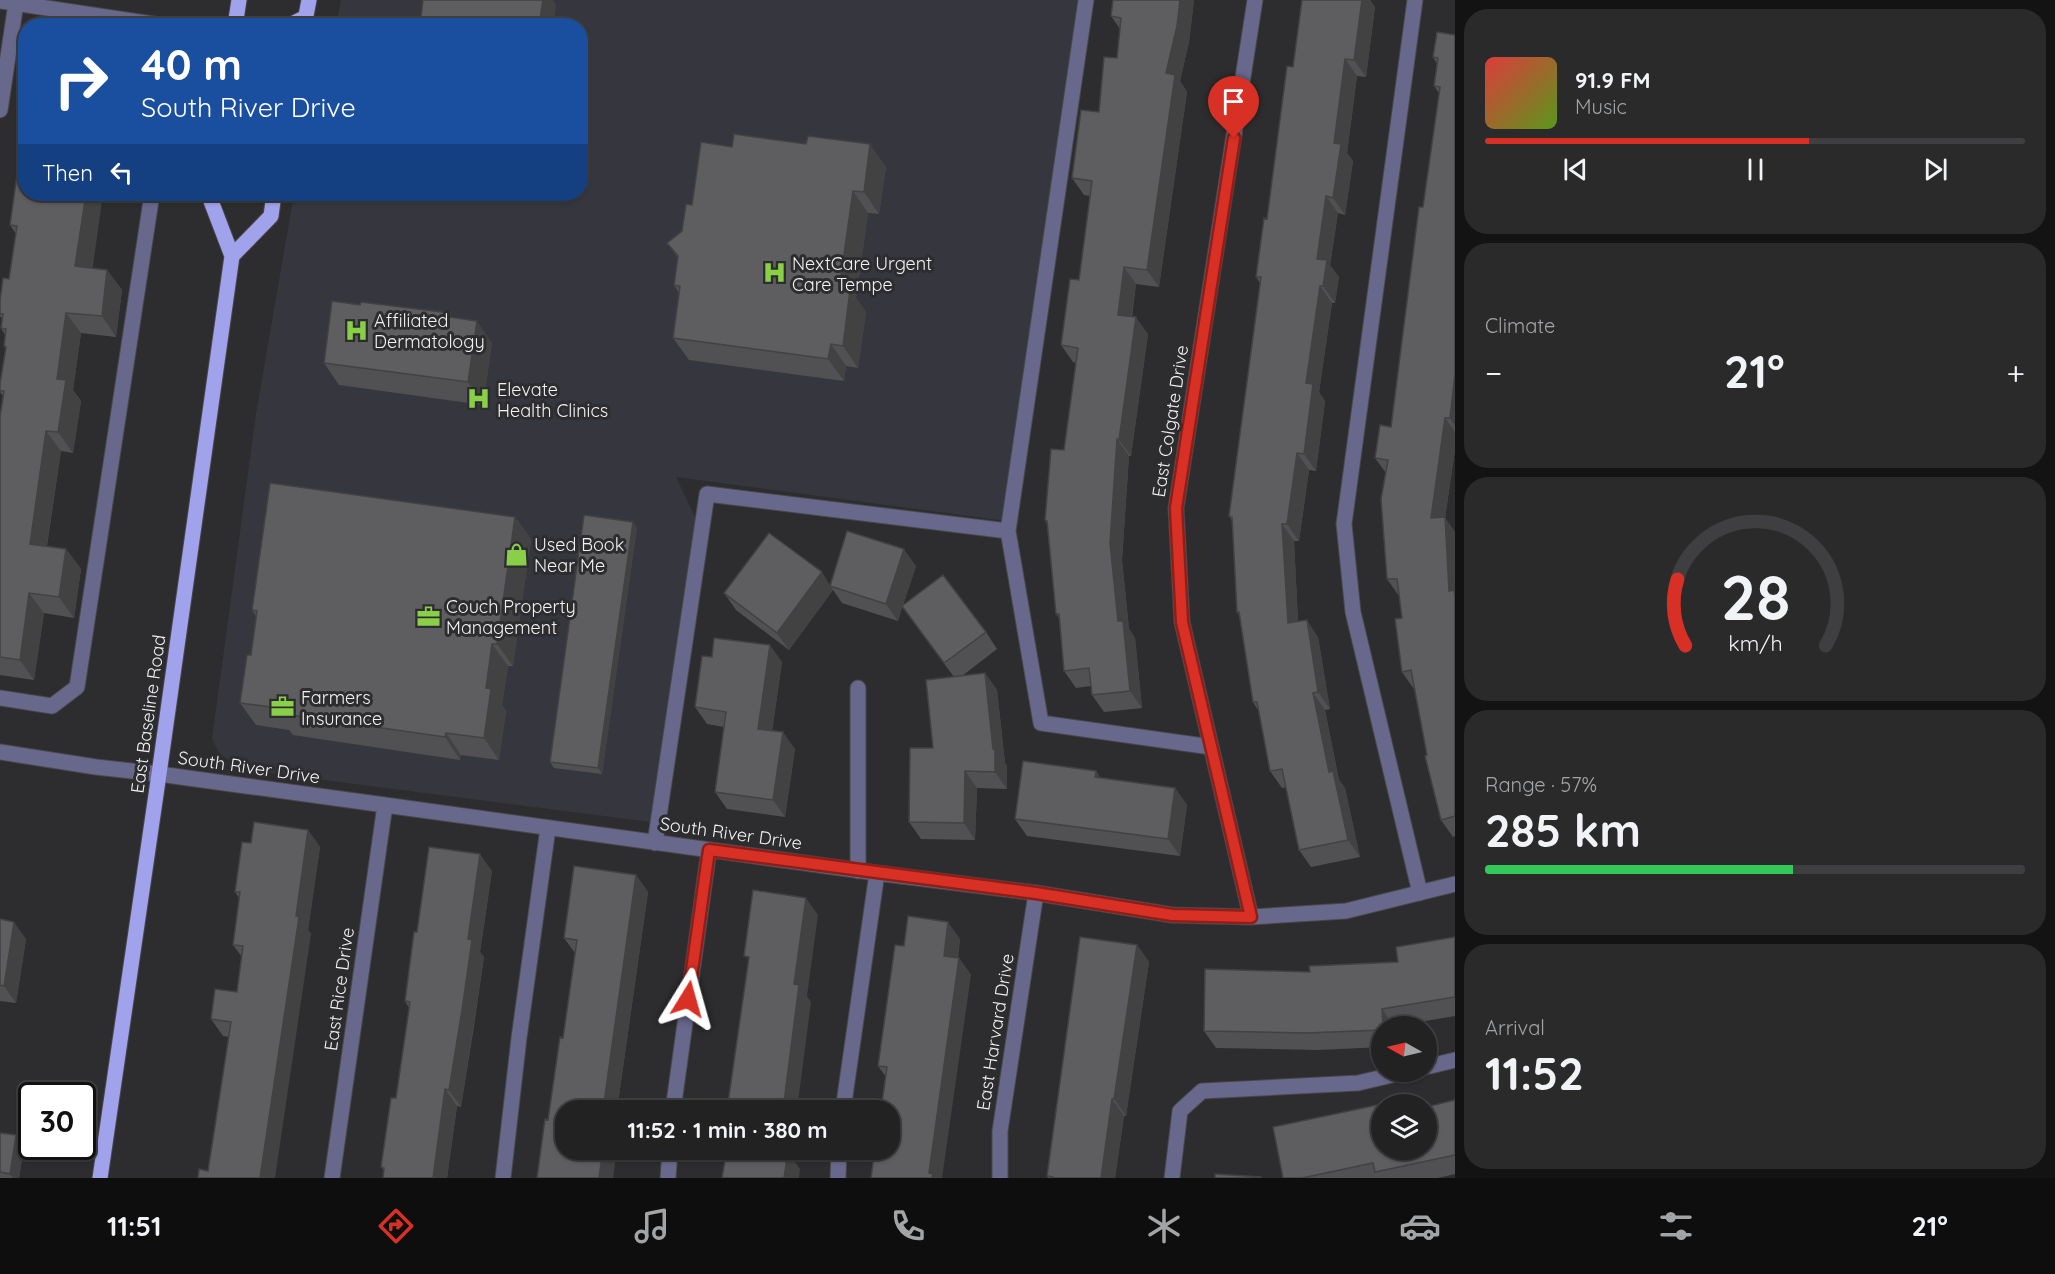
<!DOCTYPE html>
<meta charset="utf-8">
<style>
:root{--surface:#222223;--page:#2a2a2b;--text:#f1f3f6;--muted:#a2a4a6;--line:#3f3f41;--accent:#d93025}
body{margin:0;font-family:Quicksand,sans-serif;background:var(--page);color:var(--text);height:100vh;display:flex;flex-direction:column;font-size:22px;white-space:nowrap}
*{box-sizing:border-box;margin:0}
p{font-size:20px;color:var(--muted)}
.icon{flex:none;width:33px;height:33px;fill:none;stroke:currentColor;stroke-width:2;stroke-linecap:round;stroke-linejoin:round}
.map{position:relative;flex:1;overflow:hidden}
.panel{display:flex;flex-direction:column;gap:9px;padding:9px;background:#131313;width:600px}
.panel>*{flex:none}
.banner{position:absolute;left:18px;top:18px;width:570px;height:183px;border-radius:24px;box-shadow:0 2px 4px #0004,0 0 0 2px var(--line);background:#1a4fa0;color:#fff;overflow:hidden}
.needle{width:39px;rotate:278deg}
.fabs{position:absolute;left:1371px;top:1016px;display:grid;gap:12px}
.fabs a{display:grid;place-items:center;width:66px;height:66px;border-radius:50%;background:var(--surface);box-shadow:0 2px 4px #0004,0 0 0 2px var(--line);font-size:30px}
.speed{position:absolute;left:18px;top:1082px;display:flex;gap:12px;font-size:30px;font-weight:700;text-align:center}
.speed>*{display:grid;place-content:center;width:78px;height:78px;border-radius:50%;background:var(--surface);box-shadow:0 2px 4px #0004,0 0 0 2px var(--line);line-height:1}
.speed .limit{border:3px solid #111;border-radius:9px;background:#fff;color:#111}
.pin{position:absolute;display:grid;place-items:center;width:51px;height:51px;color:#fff;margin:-62px -26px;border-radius:50% 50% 50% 0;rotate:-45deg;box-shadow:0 0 6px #0007}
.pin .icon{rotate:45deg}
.me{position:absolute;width:66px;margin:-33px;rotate:8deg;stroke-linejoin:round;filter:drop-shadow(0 0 4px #0008)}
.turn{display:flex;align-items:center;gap:21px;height:126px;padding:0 24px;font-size:27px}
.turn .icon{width:78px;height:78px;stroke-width:2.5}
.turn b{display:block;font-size:42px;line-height:51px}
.then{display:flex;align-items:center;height:57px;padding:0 24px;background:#0003;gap:12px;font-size:22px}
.big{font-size:45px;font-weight:700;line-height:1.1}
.panel .tile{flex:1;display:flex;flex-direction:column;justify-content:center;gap:9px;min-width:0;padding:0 21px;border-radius:24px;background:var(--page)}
.panel .dial{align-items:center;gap:0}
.dial svg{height:156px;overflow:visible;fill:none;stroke:var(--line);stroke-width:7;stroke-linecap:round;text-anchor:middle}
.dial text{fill:var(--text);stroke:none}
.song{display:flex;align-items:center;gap:18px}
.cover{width:72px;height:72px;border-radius:9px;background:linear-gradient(135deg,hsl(0 70% 55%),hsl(90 70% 35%))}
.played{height:6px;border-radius:3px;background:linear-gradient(90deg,var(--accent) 60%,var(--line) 60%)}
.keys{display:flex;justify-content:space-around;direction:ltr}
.heat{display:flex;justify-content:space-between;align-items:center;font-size:33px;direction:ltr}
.charge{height:9px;border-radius:4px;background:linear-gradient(90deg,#34c759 57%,var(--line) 0)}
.trip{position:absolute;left:555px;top:1100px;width:345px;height:60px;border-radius:24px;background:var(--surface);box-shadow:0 2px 4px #0004,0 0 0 2px var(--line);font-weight:700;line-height:60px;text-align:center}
.tab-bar{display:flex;height:96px;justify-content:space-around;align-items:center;background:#0e0e0e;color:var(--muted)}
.tab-bar .icon{width:42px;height:42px}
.tab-bar .on{color:var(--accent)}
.tab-bar b{font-size:27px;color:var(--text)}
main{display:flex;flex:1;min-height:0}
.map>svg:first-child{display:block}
.built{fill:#36363e}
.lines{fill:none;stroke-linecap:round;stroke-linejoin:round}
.minor-casing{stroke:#48484a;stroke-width:17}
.major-casing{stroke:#48484a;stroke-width:17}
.minor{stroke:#67688c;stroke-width:15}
.major{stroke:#a0a2eb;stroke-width:15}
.wall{fill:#515153}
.shaded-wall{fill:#424243}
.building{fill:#5e5e60;stroke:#424243;stroke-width:1.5}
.route-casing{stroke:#8d1f18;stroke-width:15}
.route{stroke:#d93025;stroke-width:10}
.labels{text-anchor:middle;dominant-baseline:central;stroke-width:6;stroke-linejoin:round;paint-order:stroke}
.poi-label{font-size:18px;fill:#f1f1f3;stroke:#2d2d2f;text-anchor:start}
.street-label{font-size:18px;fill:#f1f1f3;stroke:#2d2d2f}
</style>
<main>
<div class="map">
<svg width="1455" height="1178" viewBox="0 0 1455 1178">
<rect width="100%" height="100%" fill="#2d2d2f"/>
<!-- built -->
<path class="built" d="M341 0H1079L1007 521 676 477 696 519 651 822 246 770 231 762 219 753 212 739 256 414 294 194H580V26L336 25Z"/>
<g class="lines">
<defs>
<path id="minor" d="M1086 0 1008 531 1012 554 1041 723 1211 747
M1415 0 1344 524 1353 612 1420 893
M0 1 166 26
M0 110 16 3
M0 698 52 706 77 687 152 194
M0 752 96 767 159 774 385 805 877 873 1036 893 1172 915 1251 917 1346 911 1455 884
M655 843 707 494 1008 531
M858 871V688
M1251 917 1182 622 1176 508 1255 0
M1426 1067 1455 1060
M673 1110 709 850
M843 1110 877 873
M332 1178 385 805
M503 1178 519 1038 548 828
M668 1178 670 1149
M838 1178 839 1149
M1000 1178V1131L1036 893
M1172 1178 1180 1111 1202 1091 1358 1083 1409 1071"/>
<path id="major" d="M235 26 239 0
M288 26 306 17
M304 26 309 0
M232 256 271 216 274 194
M100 1178 159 774 232 256 211 201 212 194"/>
</defs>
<!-- minor casing -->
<use href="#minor" class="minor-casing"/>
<!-- major casing -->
<use href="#major" class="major-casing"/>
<!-- minor -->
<use href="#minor" class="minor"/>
<!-- major -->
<use href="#major" class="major"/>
</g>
<!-- wall -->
<path class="wall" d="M1113 0H1194L1189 42 1180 81 1187 92 1159 287 1136 284 1132 317 1148 334 1131 456H1129L1122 560 1129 629 1135 638 1142 708 1104 712 1092 695 1091 686 1076 688 1064 671 1059 618 1056 614 1047 524 1045 520 1064 450 1076 363 1073 362 1061 345 1079 280 1090 196 1084 195 1072 178 1099 112 1117 58 1120 29 1111 16Z
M1302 0H1370L1375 7 1366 77 1357 76 1347 153 1353 161 1345 215 1338 213 1330 265 1339 277 1335 303H1332L1319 392 1325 401 1316 471 1309 470 1299 541H1294L1298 622 1318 637 1330 709 1325 710 1339 780 1345 788 1360 857 1311 867 1299 850 1286 787 1282 788 1270 771 1258 710 1253 702 1239 615 1237 612 1232 521 1229 516 1260 283 1256 277 1267 219 1293 67Z
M1455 35V450L1445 518 1455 532V836L1453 837 1441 820 1414 689 1402 672V618L1399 596 1387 579 1386 473 1375 458 1391 427 1423 207 1439 93 1434 86 1437 64 1433 57Z
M806 144 886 167 879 214 868 213 856 298 866 312 858 368 846 366 844 381 689 360 673 338 679 293 674 285 678 258 667 243 682 231 692 205 732 147Z
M21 146 92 268 107 270 122 290 116 337 81 333 73 390 81 401 73 453 61 451 47 546 66 549 81 569 74 618 44 613 34 680 0 675V417L3 396 0 392V384L6 349 4 346 5 335 1 328 2 319 0 316V301L9 279 16 234 10 225Z
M453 318 492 343 483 405 339 385 324 363Z
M515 517 531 539 513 666H508L502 705 506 711 499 760 461 755 460 760 293 735 289 730 256 725 240 703 251 655 256 616 252 610Z
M637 527 602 774 554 768 550 762Z
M916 566 903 605 986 632 997 649 962 676 985 673 997 690 1005 763 1007 766V789L977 788 975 840 921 839 909 822 933 748 954 677 902 607 898 621 842 603 833 590 789 650 736 610 724 593 830 585Z
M712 657 782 662 772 731 795 749 785 817 727 809 715 792 724 727 707 724 695 707Z
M1096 771 1100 778 1175 788 1187 805 1180 856 1027 836 1015 819Z
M308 830 320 847 308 930 311 934 208 1171 229 1037 223 1036 211 1019 237 992 242 957 233 945 239 898 235 892 251 843Z
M492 871 480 952 484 957 474 1026 461 1107 457 1106 447 1178H383L384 1171 381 1167 396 1098 409 1008 405 1001Z
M636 875 648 892 617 1110H566L548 1120 563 1038 575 953 564 938Z
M0 919 26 939 16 1003 0 1001Z
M1455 937V1016L1395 1026H1382V1047L1318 1050 1216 1048 1204 1031 1310 972 1398 962Z
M960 939 958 958H959L971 975 886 1077 878 1066 904 946Z
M1137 945 1149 962 1126 1116H1124L1115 1178H1048L1047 1176Z
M1455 1100V1174L1438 1178H1283L1382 1149Z
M0 1133 16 1135 24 1147 19 1178H0Z"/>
<!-- shaded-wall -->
<path class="shaded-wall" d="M543 0H553L556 5 554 26H539Z
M1180 0H1194L1189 42 1180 81 1187 92 1159 287 1147 270 1166 73Z
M1362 0H1370L1375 7 1366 77 1354 60Z
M1345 59 1357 76 1347 153 1353 161 1345 215 1333 198 1334 143Z
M870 144 886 167 879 214 864 192Z
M853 191 868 213 856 298 866 312 858 368 843 346 839 289Z
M86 194H103L90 287 75 266Z
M1326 196 1338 213 1330 265 1339 277 1335 303 1323 286 1317 259Z
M1124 267 1136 284 1129 332 1118 315Z
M107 270 122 290 116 337 102 316Z
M1320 286 1332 303 1319 392 1325 401 1316 471 1304 454 1306 383Z
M66 313 81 333 73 390 81 401 73 453 58 432 57 379Z
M1136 317 1148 334 1131 456 1119 440Z
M477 321 492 343 483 405 468 382Z
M831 344 846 366 844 381 828 359Z
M1455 374V426L1450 418Z
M1445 418 1455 432V450L1445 518 1455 532V599L1449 591 1431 518Z
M46 431 61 451 44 564 30 544Z
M1117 439 1129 456 1122 560 1129 629 1135 638 1142 708 1130 691 1118 621 1110 543Z
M1297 453 1309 470 1299 541 1287 524Z
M515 517 531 539 513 666 497 644Z
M633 522 637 527 602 774 598 768Z
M1282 524 1294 541 1299 640 1288 623Z
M66 549 81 569 74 618 59 597Z
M904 549 916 566 898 621 886 604Z
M822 572 833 590 789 650 777 633Z
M29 593 44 613 34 680 20 660Z
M1307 620 1318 637 1330 709 1318 692Z
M492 644 508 666 502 705 506 711 499 760 484 738 486 688Z
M770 645 782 662 770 746 758 729Z
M985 673 997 690 1005 763 1007 766V789L995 772 993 749Z
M1313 693 1325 710 1339 780 1345 788 1360 857 1348 840 1329 772Z
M783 732 795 749 785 817 773 800Z
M446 733 461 755 460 760 445 737Z
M965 771 977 788 975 840 964 823Z
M1096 771 1107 788 1095 777Z
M1175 788 1187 805 1180 856 1168 839Z
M308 830 320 847 308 930 311 934 275 1178H260Z
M480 854 492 871 480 952 484 957 461 1107 449 1090 468 939Z
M636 875 648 892 617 1110H603Z
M806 898 818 915 807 996 811 1002 797 1110H783L794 984Z
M14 922 26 939 16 1003 4 986Z
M948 922 960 939 955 973 944 956Z
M1137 945 1149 962 1126 1116 1114 1099Z
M959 958 971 975 942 1178H932L929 1173Z
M1382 1009 1394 1026H1383Z
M445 1089 457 1106 447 1178H433Z
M1112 1099 1124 1116 1115 1178H1101Z
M16 1135 24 1147 19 1178H13L10 1174Z
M603 1149H617L613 1178H599Z
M777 1149H792L791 1156 800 1169 799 1178H784Z"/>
<!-- building -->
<path class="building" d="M423 0H543L539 26H420Z
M1113 0H1180L1177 26 1166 73 1175 75 1147 270 1124 267 1118 315 1136 317 1119 440 1117 439 1110 543 1118 621H1123L1130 691 1092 695 1089 668 1064 671 1059 614H1056L1047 521 1045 520 1051 449 1064 450 1078 348 1061 345 1070 279 1079 280 1092 181 1072 178 1081 110 1099 112 1104 57 1117 58 1121 18 1111 16Z
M1302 0H1362L1354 60 1345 59 1334 143 1341 144 1333 198 1326 196 1317 259 1327 260 1323 286H1320L1306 383 1313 384 1304 454 1297 453 1287 524H1282L1288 623 1307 620 1318 692 1313 693 1329 772 1333 771 1348 840 1299 850 1282 769 1270 771 1257 702H1253L1239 612H1237L1232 517 1229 516 1261 277H1256L1264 218 1267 219 1287 66 1293 67Z
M1437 32 1455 35V374L1450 418H1445L1431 518 1445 517 1449 591 1454 590 1455 598V816L1441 820 1425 756 1427 755 1411 670 1402 672 1395 619 1402 618 1397 579H1387L1381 499 1388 460 1375 458 1380 425 1391 427 1419 207H1423L1440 87 1434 86 1438 58 1433 57Z
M734 134 806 144 808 136 870 144 864 192 853 191 839 289 850 290 843 346 831 344 828 359 673 338 680 286 674 285 678 256 667 243 682 231 686 204 692 205 701 142 732 147Z
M26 138V194H86L75 266 107 270 102 316 66 313 57 379 66 380 58 432 46 431 30 544 66 549 59 597 29 593 20 660 0 657V417L4 391H0V384L6 347 4 346 6 329 1 328 3 314H0V301L3 278 9 279 17 226 10 225 21 146 24 147Z
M332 301 360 305 361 302 450 313 449 317 477 321 468 382 324 363Z
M270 483 515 517 497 644H492L486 688 491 689 484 738 446 733 445 737 277 713 278 708 240 703 247 655H251L257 611 252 610Z
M584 515 633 522 598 768 550 762Z
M847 531 904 549 886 604 830 586Z
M769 533 822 572 777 633 724 593Z
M943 575 986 632 944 663 902 606Z
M714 638 770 645 758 729 783 732 773 800 715 792 726 712 695 707 702 656 712 657Z
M985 673 993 749H995V772L965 771 964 823 909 822 910 748H933L926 680Z
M1023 761 1096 771 1095 777 1175 788 1168 839 1015 819Z
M254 822 308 830 296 916 299 917 260 1178H198L199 1169 208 1171 231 1022 211 1019 215 989 237 992 243 946 233 945 240 892H235L242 842 251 843Z
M429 847 480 854 468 939 472 940 462 1010 449 1090 445 1089 433 1178H383L384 1168 381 1167 391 1098H396L410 1002 405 1001 414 932H417Z
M574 866 636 875 603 1110H566V1149H603L599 1178H537L545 1119 548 1120 560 1037 563 1038 577 940 564 938Z
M753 890 806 898 794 984 799 985 783 1110H727L749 957 744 956Z
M908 916 948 922 944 956 959 958 929 1173 933 1174 932 1178H871L875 1149H890V1110H881L887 1067 878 1066 895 945 904 946Z
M0 919 14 922 4 986 0 985Z
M1080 937 1137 945 1114 1099H1112L1101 1178H1053V1177L1047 1176Z
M1455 937V997L1382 1009 1383 1026H1382V1030L1306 1033 1204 1031 1205 969 1310 972 1309 966 1398 962 1396 947Z
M1418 1096 1420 1104H1382Z
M1455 1100V1155L1375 1172 1373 1163 1302 1178H1283L1273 1127 1382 1104V1149H1426V1107Z
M0 1133 16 1135 10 1174 0 1172Z
M727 1149H777V1151L788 1152 784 1178H722Z
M1215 1174 1261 1177V1178H1215Z"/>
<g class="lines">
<defs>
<path id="route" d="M688 999 709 850 1036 893 1172 915 1251 917 1182 622 1176 508 1234 138"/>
</defs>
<!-- route casing -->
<use href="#route" class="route-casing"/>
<!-- route -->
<use href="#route" class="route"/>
</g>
<!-- icons -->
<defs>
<symbol id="hospital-bare" viewBox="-9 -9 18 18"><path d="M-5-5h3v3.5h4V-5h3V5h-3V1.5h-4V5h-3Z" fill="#89cf48" stroke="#2d2d2f" stroke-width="2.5" paint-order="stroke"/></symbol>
<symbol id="shop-bare" viewBox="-9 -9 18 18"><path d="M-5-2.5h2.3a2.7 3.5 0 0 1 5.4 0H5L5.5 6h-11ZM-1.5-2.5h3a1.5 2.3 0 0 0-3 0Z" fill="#89cf48" stroke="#2d2d2f" stroke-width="2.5" paint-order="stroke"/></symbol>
<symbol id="office-bare" viewBox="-9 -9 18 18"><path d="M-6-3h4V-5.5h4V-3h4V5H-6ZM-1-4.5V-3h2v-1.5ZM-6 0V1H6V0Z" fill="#89cf48" stroke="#2d2d2f" stroke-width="2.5" paint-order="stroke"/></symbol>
</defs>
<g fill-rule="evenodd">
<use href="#hospital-bare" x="758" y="256" width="33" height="33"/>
<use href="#hospital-bare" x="340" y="314" width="33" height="33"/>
<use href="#hospital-bare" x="462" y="382" width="33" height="33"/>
<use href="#shop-bare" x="500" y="538" width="33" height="33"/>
<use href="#office-bare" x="412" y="600" width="33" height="33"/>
<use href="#office-bare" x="266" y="690" width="33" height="33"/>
</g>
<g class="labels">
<!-- poi labels -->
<g class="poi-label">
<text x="792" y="263">NextCare Urgent<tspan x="792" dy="21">Care Tempe</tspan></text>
<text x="374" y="320">Affiliated<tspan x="374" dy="21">Dermatology</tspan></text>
<text x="497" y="389">Elevate<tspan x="497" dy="21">Health Clinics</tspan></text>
<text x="534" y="544">Used Book<tspan x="534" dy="21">Near Me</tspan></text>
<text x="446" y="606">Couch Property<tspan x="446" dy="21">Management</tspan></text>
<text x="301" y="697">Farmers<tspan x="301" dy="21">Insurance</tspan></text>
</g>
<!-- street labels -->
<g class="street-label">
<text transform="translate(1170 421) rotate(-81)">East Colgate Drive</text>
<text transform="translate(148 714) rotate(-82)">East Baseline Road</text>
<text transform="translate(249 767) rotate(8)">South River Drive</text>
<text transform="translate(731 833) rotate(8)">South River Drive</text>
<text transform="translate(339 989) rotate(-82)">East Rice Drive</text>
<text transform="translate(995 1032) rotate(-81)">East Harvard Drive</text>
</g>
</g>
</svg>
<div class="fabs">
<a><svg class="needle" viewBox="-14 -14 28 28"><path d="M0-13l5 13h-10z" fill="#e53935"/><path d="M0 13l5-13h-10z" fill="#a2a4a6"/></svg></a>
<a><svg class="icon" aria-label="layers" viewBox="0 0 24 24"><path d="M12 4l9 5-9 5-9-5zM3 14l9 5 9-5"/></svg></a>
</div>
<div class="speed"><div class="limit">30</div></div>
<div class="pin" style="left:1234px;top:138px;background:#d93025"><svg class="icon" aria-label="arrive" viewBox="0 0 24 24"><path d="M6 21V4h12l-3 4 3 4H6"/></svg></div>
<svg class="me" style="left:688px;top:999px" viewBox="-20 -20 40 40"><path d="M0-17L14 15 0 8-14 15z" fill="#d93025" stroke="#fff" stroke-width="4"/></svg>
<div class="trip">11:52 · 1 min · 380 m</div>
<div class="banner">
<div class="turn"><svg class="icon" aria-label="right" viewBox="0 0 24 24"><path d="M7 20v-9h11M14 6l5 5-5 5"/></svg><div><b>40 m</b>South River Drive</div></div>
<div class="then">Then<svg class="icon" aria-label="left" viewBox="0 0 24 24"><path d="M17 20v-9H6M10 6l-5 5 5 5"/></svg></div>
</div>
</div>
<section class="panel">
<div class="tile">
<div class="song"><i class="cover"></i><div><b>91.9 FM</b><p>Music</p></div></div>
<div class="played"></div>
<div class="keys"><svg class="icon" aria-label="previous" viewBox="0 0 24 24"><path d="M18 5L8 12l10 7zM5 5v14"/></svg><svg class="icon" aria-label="pause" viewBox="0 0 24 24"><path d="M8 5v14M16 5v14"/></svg><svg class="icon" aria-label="next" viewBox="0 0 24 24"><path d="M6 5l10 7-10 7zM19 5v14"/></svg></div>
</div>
<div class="tile"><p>Climate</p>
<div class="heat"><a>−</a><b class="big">21°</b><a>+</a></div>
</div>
<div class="tile dial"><svg viewBox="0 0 100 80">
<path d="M14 69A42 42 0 1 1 86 69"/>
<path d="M14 69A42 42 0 0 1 10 35" stroke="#d93025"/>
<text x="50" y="56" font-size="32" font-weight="700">28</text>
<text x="50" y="72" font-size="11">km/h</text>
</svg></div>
<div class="tile"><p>Range · 57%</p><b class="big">285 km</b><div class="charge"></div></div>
<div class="tile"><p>Arrival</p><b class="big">11:52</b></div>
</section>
</main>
<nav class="tab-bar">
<b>11:51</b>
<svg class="icon on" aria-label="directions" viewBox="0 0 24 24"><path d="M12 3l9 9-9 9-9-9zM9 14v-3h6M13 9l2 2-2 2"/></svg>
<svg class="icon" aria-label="music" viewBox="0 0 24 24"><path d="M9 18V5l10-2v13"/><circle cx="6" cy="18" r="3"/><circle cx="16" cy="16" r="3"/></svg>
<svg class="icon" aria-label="phone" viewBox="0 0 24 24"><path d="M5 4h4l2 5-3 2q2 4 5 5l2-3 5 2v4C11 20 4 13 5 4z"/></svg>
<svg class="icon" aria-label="climate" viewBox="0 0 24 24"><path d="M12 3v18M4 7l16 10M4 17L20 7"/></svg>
<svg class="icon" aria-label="car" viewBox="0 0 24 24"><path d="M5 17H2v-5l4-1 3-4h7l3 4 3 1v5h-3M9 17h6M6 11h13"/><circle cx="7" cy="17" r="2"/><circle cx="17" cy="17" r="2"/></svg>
<svg class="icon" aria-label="filters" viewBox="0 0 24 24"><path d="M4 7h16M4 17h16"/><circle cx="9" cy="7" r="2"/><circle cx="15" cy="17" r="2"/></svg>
<b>21°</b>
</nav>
